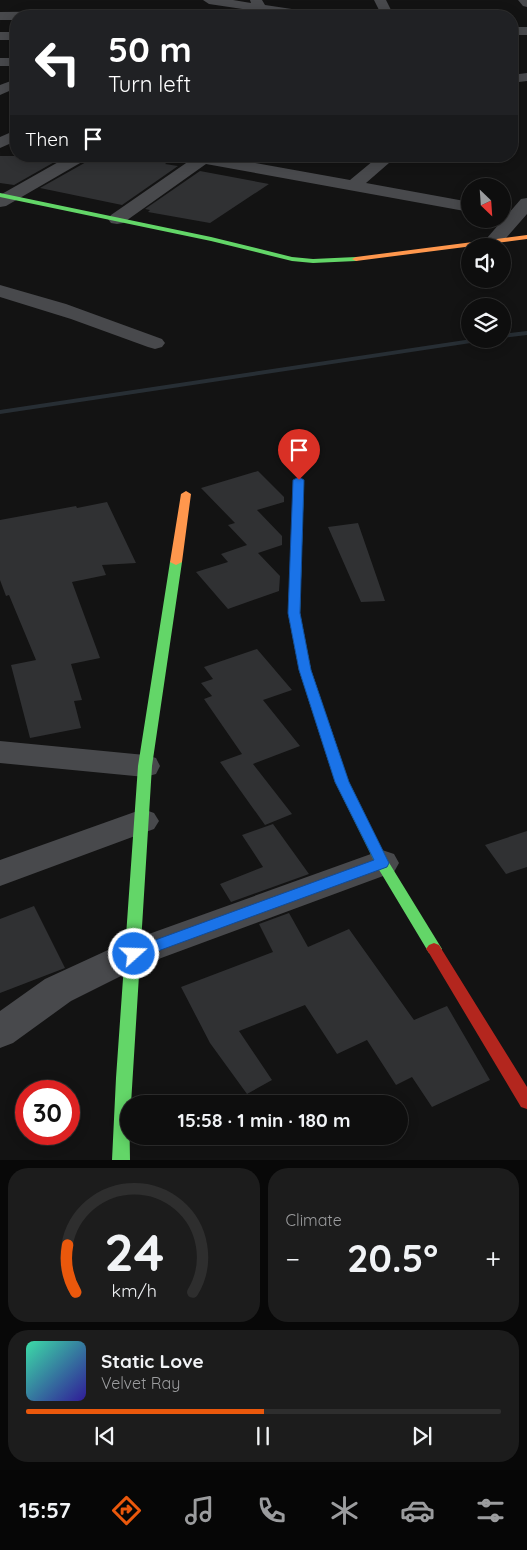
<!DOCTYPE html>
<meta charset="utf-8">
<style>
:root{--surface:#0e0e0e;--page:#1c1c1c;--text:#f1f3f6;--muted:#9b9c9e;--line:#2e2e2e;--accent:#ea580c}
body{margin:0;font-family:Quicksand,sans-serif;background:var(--page);color:var(--text);height:100vh;display:flex;flex-direction:column;font-size:19px;white-space:nowrap}
*{box-sizing:border-box;margin:0}
p{font-size:16px;color:var(--muted)}
.icon{flex:none;width:28px;height:28px;fill:none;stroke:currentColor;stroke-width:2;stroke-linecap:round;stroke-linejoin:round}
.map{position:relative;height:1160px;overflow:hidden}
.sheet{display:flex;flex-direction:column;gap:8px;padding:8px;background:#080808;flex:1}
.sheet>*{flex:none}
.guide{position:absolute;left:10px;top:10px;width:508px;height:152px;border-radius:20px;box-shadow:0 2px 12px #0003,0 0 0 1px var(--line);background:#202124;color:#fff;overflow:hidden}
.needle{width:32px;rotate:155deg}
.tools{position:absolute;left:461px;top:178px;display:grid;gap:10px}
.tools a{display:grid;place-items:center;width:50px;height:50px;border-radius:50%;background:var(--surface);box-shadow:0 2px 12px #0003,0 0 0 1px var(--line);font-size:25px}
.speed{position:absolute;left:15px;top:1080px;display:flex;gap:10px;font-size:25px;font-weight:700;text-align:center}
.speed>*{display:grid;place-content:center;width:65px;height:65px;border-radius:50%;background:var(--surface);box-shadow:0 2px 12px #0003,0 0 0 1px var(--line);line-height:1}
.speed .limit{border:8px solid #d22;background:#fff;color:#111}
.pin{position:absolute;display:grid;place-items:center;width:42px;height:42px;color:#fff;margin:-51px -21px;border-radius:50% 50% 50% 0;rotate:-45deg;box-shadow:0 0 5px #0007}
.pin .icon{rotate:45deg}
.me{position:absolute;width:55px;margin:-28px;rotate:70deg;stroke-linejoin:round;filter:drop-shadow(0 0 4px #0008)}
.turn{display:flex;align-items:center;gap:18px;height:105px;padding:0 15px;font-size:22px}
.turn .icon{width:65px;height:65px;stroke-width:2.5}
.turn b{display:block;font-size:35px;line-height:42px}
.then{display:flex;align-items:center;height:48px;padding:0 15px;background:#0003;gap:10px;font-size:19px}
.big{font-size:38px;font-weight:700;line-height:1.1}
.sheet .tile{flex:1;display:flex;flex-direction:column;justify-content:center;gap:8px;min-width:0;padding:0 18px;border-radius:20px;background:var(--page)}
.sheet .dial{align-items:center;gap:0}
.dial svg{height:130px;overflow:visible;fill:none;stroke:var(--line);stroke-width:7;stroke-linecap:round;text-anchor:middle}
.dial text{fill:var(--text);stroke:none}
.song{display:flex;align-items:center;gap:15px}
.cover{width:60px;height:60px;border-radius:8px;background:linear-gradient(135deg,hsl(160 70% 55%),hsl(250 70% 35%))}
.played{height:5px;border-radius:2px;background:linear-gradient(90deg,var(--accent) 50%,var(--line) 50%)}
.keys{display:flex;justify-content:space-around;direction:ltr}
.heat{display:flex;justify-content:space-between;align-items:center;font-size:28px;direction:ltr}
.sheet .tiles{flex:1;display:grid;gap:8px;grid-template-columns:1fr 1fr}
.tile:last-child{grid-column:span 2}
.trip{position:absolute;left:120px;top:1095px;width:288px;height:50px;border-radius:25px;background:var(--surface);box-shadow:0 2px 12px #0003,0 0 0 1px var(--line);font-weight:700;line-height:50px;text-align:center}
.tab-bar{display:flex;height:80px;justify-content:space-around;align-items:center;background:#060606;color:var(--muted)}
.tab-bar .icon{width:35px;height:35px}
.tab-bar .active{color:var(--accent)}
.tab-bar b{font-size:22px;color:var(--text)}
.map>svg:first-child{display:block}
.lines{fill:none;stroke-linecap:round;stroke-linejoin:round}
.stream{fill:#272e34;fill-rule:evenodd}
.building{fill:#303133}
.street{fill:#48494c;fill-rule:evenodd}
.fast{fill:#63d668;fill-rule:evenodd}
.slow{fill:#ff974d;fill-rule:evenodd}
.jam{fill:#b3261e;fill-rule:evenodd}
.route{fill:#1a73e8;stroke:#114b97}
</style>
<div class="map">
<svg width="527" height="1160" viewBox="0 0 527 1160">
<rect width="100%" height="100%" fill="#131313"/>
<g class="lines">
<!-- stream -->
<path class="stream" d="M527 331V335L502 338V334Z
M472 339H487L484 341 0 414V410Z"/>
</g>
<!-- building -->
<path class="building" d="M0 156H65L14 185 0 183Z
M91 156H176L165 164 178 166 122 205 40 188 88 161Z
M200 171 269 184 210 223 148 212 150 210 145 209Z
M258 471 284 497V502L257 510 282 536V545L258 553 280 576 279 591 228 609 196 572 228 562 221 554 247 545 228 525 235 523 201 488Z
M107 502 136 563 102 565 106 575 72 582 100 658 71 664 82 700 74 701 81 728 30 738 11 665 36 660 9 595 6 596 0 580V520L76 506 77 508Z
M358 523 385 601 361 602 328 527Z
M257 649 292 690 263 700 300 746 253 764 292 814 265 825 220 762 242 754 204 699 212 696 201 683 213 679 204 667Z
M273 824 309 874 231 902 220 884 263 867 242 835Z
M527 831V867L506 874 485 845Z
M34 906 65 968 0 993V919Z
M289 913 308 947 349 929 414 1020 447 1006 490 1080 432 1107 412 1077 396 1085 367 1040 337 1054 305 1005 239 1031 272 1080 247 1094 210 1043 181 987 273 952 259 924Z"/>
<g class="lines">
<!-- street -->
<path class="street" d="M203 0H233L251 3 250 0H262L265 5 312 12 318 16H289L209 4Z
M374 0H386L394 16H382Z
M518 0H527V7L523 6Z
M164 10 168 11 170 14 169 16H16V20H0V12Z
M511 27H527V35H511Z
M0 32H16V40H0Z
M0 58H16V66H0Z
M527 73V81L511 83V75Z
M16 79V88L0 95V85Z
M16 130V141L0 148V137Z
M69 156H89L87 159 6 206 0 207V195Z
M180 156H216L350 180 379 156H397L366 183 470 202V212L206 164 123 223 117 224 111 223 108 219 111 215 189 161 182 159Z
M527 198V214L499 246H487L484 242 487 238 521 199Z
M0 285 66 304 162 339 165 343 162 347 155 349 148 347 71 319 0 297Z
M0 741 145 755 156 758 160 766 156 774 145 777 0 763Z
M143 809 154 813 159 821 154 829 0 886V860Z
M382 850 394 854 399 863 394 872 145 964 71 1001 13 1043 0 1048V1011L45 979 121 944Z"/>
<!-- fast -->
<path class="fast" d="M0 193 211 237 292 257 313 259 356 257 360 259 356 261 313 263 292 261 211 241 0 197Z
M299 477 304 480 300 613 311 670 349 782 388 861 442 949 439 953 434 955 429 953 375 863 335 782 299 670 288 613 294 480Z
M176 559 182 562 152 766 131 1104H129L130 1160H112L116 1078 138 766 170 562Z"/>
<!-- slow -->
<path class="slow" d="M527 235V239L356 261 352 259 356 257Z
M186 491 191 494 182 562 176 565 170 562 181 494Z"/>
<!-- jam -->
<path class="jam" d="M434 943 439 945 527 1087V1109L521 1107 429 953 426 949 429 945Z"/>
</g>
<!-- route -->
<path class="route" d="M299 477 304 480 300 613 311 670 349 782 389 863 387 867 139 958 134 960 128 958 126 954 128 950 374 860 335 782 299 670 288 613 293 480Z"/>
</svg>
<div class="tools">
<a><svg class="needle" viewBox="-14 -14 28 28"><path d="M0-13l5 13h-10z" fill="#e53935"/><path d="M0 13l5-13h-10z" fill="#9b9c9e"/></svg></a>
<a><svg class="icon" aria-label="sound" viewBox="0 0 24 24"><path d="M4 9h4l5-4v14l-5-4H4zM17 9q2 3 0 6"/></svg></a>
<a><svg class="icon" aria-label="layers" viewBox="0 0 24 24"><path d="M12 4l9 5-9 5-9-5zM3 14l9 5 9-5"/></svg></a>
</div>
<div class="speed"><div class="limit">30</div></div>
<div class="pin" style="left:299px;top:480px;background:#d93025"><svg class="icon" aria-label="arrive" viewBox="0 0 24 24"><path d="M6 21V4h12l-3 4 3 4H6"/></svg></div>
<svg class="me" style="left:134px;top:954px" viewBox="-20 -20 40 40"><circle r="17" fill="#1a73e8" stroke="#fff" stroke-width="3"/><path d="M0-11L8 9 0 5-8 9z" fill="#fff"/></svg>
<div class="trip">15:58 · 1 min · 180 m</div>
<div class="guide">
<div class="turn"><svg class="icon" aria-label="left" viewBox="0 0 24 24"><path d="M17 20v-9H6M10 6l-5 5 5 5"/></svg><div><b>50 m</b>Turn left</div></div>
<div class="then">Then<svg class="icon" aria-label="arrive" viewBox="0 0 24 24"><path d="M6 21V4h12l-3 4 3 4H6"/></svg></div>
</div>
</div>
<section class="sheet">
<div class="tiles">
<div class="tile dial"><svg viewBox="0 0 100 80">
<path d="M14 69A42 42 0 1 1 86 69"/>
<path d="M14 69A42 42 0 0 1 9 40" stroke="#ea580c"/>
<text x="50" y="56" font-size="32" font-weight="700">24</text>
<text x="50" y="72" font-size="11">km/h</text>
</svg></div>
<div class="tile"><p>Climate</p>
<div class="heat"><a>−</a><b class="big">20.5°</b><a>+</a></div>
</div>
<div class="tile">
<div class="song"><i class="cover"></i><div><b>Static Love</b><p>Velvet Ray</p></div></div>
<div class="played"></div>
<div class="keys"><svg class="icon" aria-label="previous" viewBox="0 0 24 24"><path d="M18 5L8 12l10 7zM5 5v14"/></svg><svg class="icon" aria-label="pause" viewBox="0 0 24 24"><path d="M8 5v14M16 5v14"/></svg><svg class="icon" aria-label="next" viewBox="0 0 24 24"><path d="M6 5l10 7-10 7zM19 5v14"/></svg></div>
</div>
</div>
</section>
<nav class="tab-bar">
<b>15:57</b>
<svg class="icon active" aria-label="directions" viewBox="0 0 24 24"><path d="M12 3l9 9-9 9-9-9zM9 14v-3h6M13 9l2 2-2 2"/></svg>
<svg class="icon" aria-label="music" viewBox="0 0 24 24"><path d="M9 18V5l10-2v13"/><circle cx="6" cy="18" r="3"/><circle cx="16" cy="16" r="3"/></svg>
<svg class="icon" aria-label="phone" viewBox="0 0 24 24"><path d="M5 4h4l2 5-3 2q2 4 5 5l2-3 5 2v4C11 20 4 13 5 4z"/></svg>
<svg class="icon" aria-label="climate" viewBox="0 0 24 24"><path d="M12 3v18M4 7l16 10M4 17L20 7"/></svg>
<svg class="icon" aria-label="car" viewBox="0 0 24 24"><path d="M5 17H2v-5l4-1 3-4h7l3 4 3 1v5h-3M9 17h6M6 11h13"/><circle cx="7" cy="17" r="2"/><circle cx="17" cy="17" r="2"/></svg>
<svg class="icon" aria-label="filters" viewBox="0 0 24 24"><path d="M4 7h16M4 17h16"/><circle cx="9" cy="7" r="2"/><circle cx="15" cy="17" r="2"/></svg>
</nav>
